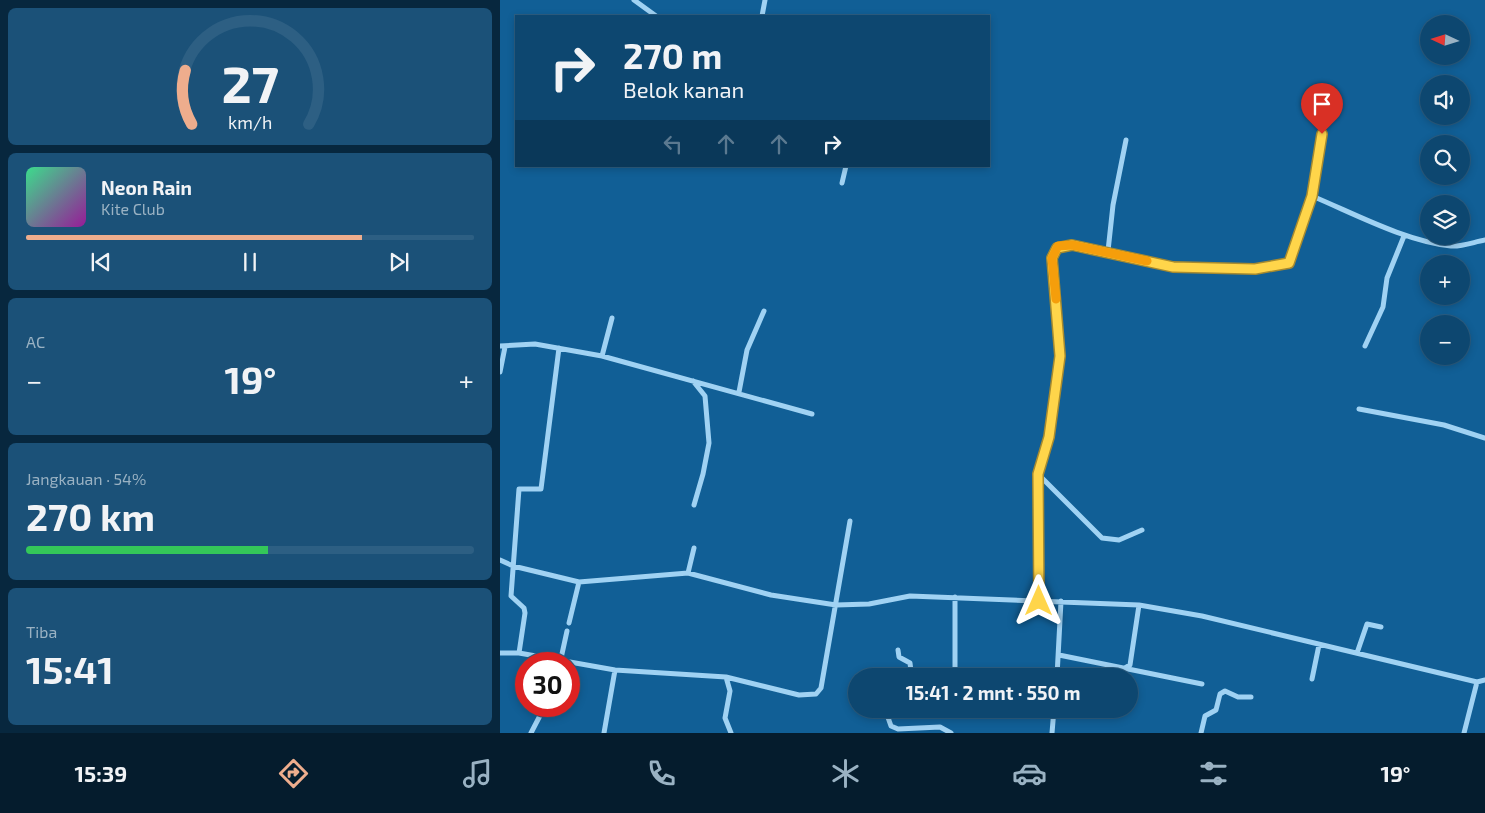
<!DOCTYPE html>
<html lang="id">
<meta charset="utf-8">
<style>
:root{--surface:#0d4770;--page:#1b5178;--text:#f1f3f6;--muted:#9ab2c3;--line:#2d5f83;--accent:#eead8d}
body{margin:0;font-family:"Exo 2",sans-serif;background:var(--page);color:var(--text);height:100vh;display:flex;flex-direction:column;font-size:19px;white-space:nowrap}
*{box-sizing:border-box;margin:0}
p{font-size:16px;color:var(--muted)}
.icon{flex:none;width:28px;height:28px;fill:none;stroke:currentColor;stroke-width:2;stroke-linecap:round;stroke-linejoin:round}
.map{position:relative;flex:1;overflow:hidden}
.side{display:flex;flex-direction:column;gap:8px;padding:8px;background:#07273e;width:500px}
.side>*{flex:none}
.top-card{position:absolute;left:15px;top:15px;width:475px;height:152px;border-radius:0px;box-shadow:0 2px 8px #0003,0 0 0 1px var(--line);background:#0d4770;color:var(--text);overflow:hidden}
.needle{width:32px;rotate:274deg}
.fabs{position:absolute;left:920px;top:15px;display:grid;gap:10px}
.fabs a{display:grid;place-items:center;width:50px;height:50px;border-radius:50%;background:var(--surface);box-shadow:0 2px 8px #0003,0 0 0 1px var(--line);font-size:25px}
.speed{position:absolute;left:15px;top:652px;display:flex;gap:10px;font-size:25px;font-weight:700;text-align:center}
.speed>*{display:grid;place-content:center;width:65px;height:65px;border-radius:50%;background:var(--surface);box-shadow:0 2px 8px #0003,0 0 0 1px var(--line);line-height:1}
.speed .limit{border:8px solid #d22;background:#fff;color:#111}
.pin{position:absolute;display:grid;place-items:center;width:42px;height:42px;color:#fff;margin:-51px -21px;border-radius:50% 50% 50% 0;rotate:-45deg;box-shadow:0 0 5px #0007}
.pin .icon{rotate:45deg}
.me{position:absolute;width:55px;margin:-28px;rotate:0deg;stroke-linejoin:round;filter:drop-shadow(0 0 4px #0008)}
.turn{display:flex;align-items:center;gap:18px;height:105px;padding:0 25px;font-size:22px}
.turn .icon{width:65px;height:65px;stroke-width:2.5}
.turn b{display:block;font-size:35px;line-height:42px}
.lanes{display:flex;align-items:center;height:48px;padding:0 25px;background:#0003;justify-content:center;gap:25px;direction:ltr}
.lanes .off{opacity:.35}
.big{font-size:38px;font-weight:700;line-height:1.1}
.side .widget{flex:1;display:flex;flex-direction:column;justify-content:center;gap:8px;min-width:0;padding:0 18px;border-radius:8px;background:var(--page)}
.side .dial{align-items:center;gap:0}
.dial svg{height:130px;overflow:visible;fill:none;stroke:var(--line);stroke-width:7;stroke-linecap:round;text-anchor:middle}
.dial text{fill:var(--text);stroke:none}
.song{display:flex;align-items:center;gap:15px}
.cover{width:60px;height:60px;border-radius:8px;background:linear-gradient(135deg,hsl(150 70% 55%),hsl(300 70% 35%))}
.played{height:5px;border-radius:2px;background:linear-gradient(90deg,var(--accent) 75%,var(--line) 75%)}
.keys{display:flex;justify-content:space-around;direction:ltr}
.heat{display:flex;justify-content:space-between;align-items:center;font-size:28px;direction:ltr}
.charge{height:8px;border-radius:4px;background:linear-gradient(90deg,#34c759 54%,var(--line) 0)}
.trip{position:absolute;left:348px;top:668px;width:290px;height:50px;border-radius:25px;background:var(--surface);box-shadow:0 2px 8px #0003,0 0 0 1px var(--line);font-weight:700;line-height:50px;text-align:center}
.tab-bar{display:flex;height:80px;justify-content:space-around;align-items:center;background:#051c2d;color:var(--muted)}
.tab-bar .icon{width:35px;height:35px}
.tab-bar .current{color:var(--accent)}
.tab-bar b{font-size:22px;color:var(--text)}
main{display:flex;flex:1;min-height:0}
.map>svg:first-child{display:block}
.lines{fill:none;stroke-linecap:round;stroke-linejoin:round}
.street{stroke:#a0d2f3;stroke-width:5}
.route-casing{stroke:#a68a30;stroke-width:12}
.route{stroke:#ffd54a;stroke-width:9}
.slow{stroke:#f59e0b;stroke-width:9}
</style>
<main>
<section class="side">
<div class="widget dial"><svg viewBox="0 0 100 80">
<path d="M14 69A42 42 0 1 1 86 69"/>
<path d="M14 69A42 42 0 0 1 10 36" stroke="#eead8d"/>
<text x="50" y="56" font-size="32" font-weight="700">27</text>
<text x="50" y="72" font-size="11">km/h</text>
</svg></div>
<div class="widget">
<div class="song"><i class="cover"></i><div><b>Neon Rain</b><p>Kite Club</p></div></div>
<div class="played"></div>
<div class="keys"><svg class="icon" aria-label="previous" viewBox="0 0 24 24"><path d="M18 5L8 12l10 7zM5 5v14"/></svg><svg class="icon" aria-label="pause" viewBox="0 0 24 24"><path d="M8 5v14M16 5v14"/></svg><svg class="icon" aria-label="next" viewBox="0 0 24 24"><path d="M6 5l10 7-10 7zM19 5v14"/></svg></div>
</div>
<div class="widget"><p>AC</p>
<div class="heat"><a>−</a><b class="big">19°</b><a>+</a></div>
</div>
<div class="widget"><p>Jangkauan · 54%</p><b class="big">270 km</b><div class="charge"></div></div>
<div class="widget"><p>Tiba</p><b class="big">15:41</b></div>
</section>
<div class="map">
<svg width="985" height="733" viewBox="0 0 985 733">
<rect width="100%" height="100%" fill="#115f96"/>
<g class="lines">
<!-- street -->
<path class="street" d="M134 0 156 16
M262 16 265 0
M342 183 346 166
M812 196C855 214 905 241 951 246 961 247 974 242 985 240
M608 251 613 205 626 140
M0 346 35 344 102 356 312 414
M865 346 883 307 887 278 904 236
M102 356 112 318
M0 372 5 347
M193 381 205 396 209 443 203 474 194 505
M239 392 247 350 264 311
M859 409 944 425 985 438
M538 474 602 538 619 540 642 530
M0 560 13 566 79 582 188 573 271 595 336 605 369 604 410 596 639 605 702 616 977 682 985 680
M188 573 194 548
M539 601 538 474 549 437 560 356 552 258 557 248 572 245 673 267 755 269 789 263 812 196 822 134
M69 623 79 582
M398 650 399 657 410 663 411 671 448 675 455 671V597
M0 653H19L115 670 226 677 299 695 316 694 321 688 350 521
M19 653 25 613 24 608 11 596 19 489H41L59 348
M857 653 867 624 881 627
M559 655 702 684
M60 663 67 631
M625 668 630 665 639 605
M557 676 561 601
M226 677 230 691 225 718 231 733
M812 679 819 645
M385 709 391 726 398 729 440 727 451 733
M31 733 45 706
M104 733 115 670
M552 733 554 709
M701 733 705 716 716 710 720 694 725 691 738 697H751
M964 733 977 682"/>
</g>
<g class="lines">
<defs>
<path id="route" d="M539 601 538 474 549 437 560 356 552 258 557 248 572 245 673 267 755 269 789 263 812 196 822 134"/>
</defs>
<!-- route casing -->
<use href="#route" class="route-casing"/>
<!-- route -->
<use href="#route" class="route"/>
<!-- slow -->
<path class="slow" d="M556 299 552 258 558 246 572 245 647 261"/>
</g>
</svg>
<div class="fabs">
<a><svg class="needle" viewBox="-14 -14 28 28"><path d="M0-13l5 13h-10z" fill="#e53935"/><path d="M0 13l5-13h-10z" fill="#9ab2c3"/></svg></a>
<a><svg class="icon" aria-label="sound" viewBox="0 0 24 24"><path d="M4 9h4l5-4v14l-5-4H4zM17 9q2 3 0 6"/></svg></a>
<a><svg class="icon" aria-label="search" viewBox="0 0 24 24"><circle cx="10" cy="10" r="6"/><path d="M15 15l6 6"/></svg></a>
<a><svg class="icon" aria-label="layers" viewBox="0 0 24 24"><path d="M12 4l9 5-9 5-9-5zM3 14l9 5 9-5"/></svg></a>
<a>+</a>
<a>−</a>
</div>
<div class="speed"><div class="limit">30</div></div>
<div class="pin" style="left:822px;top:134px;background:#d93025"><svg class="icon" aria-label="arrive" viewBox="0 0 24 24"><path d="M6 21V4h12l-3 4 3 4H6"/></svg></div>
<svg class="me" style="left:539px;top:601px" viewBox="-20 -20 40 40"><path d="M0-17L14 15 0 8-14 15z" fill="#ffd54a" stroke="#fff" stroke-width="4"/></svg>
<div class="trip">15:41 · 2 mnt · 550 m</div>
<div class="top-card">
<div class="turn"><svg class="icon" aria-label="right" viewBox="0 0 24 24"><path d="M7 20v-9h11M14 6l5 5-5 5"/></svg><div><b>270 m</b>Belok kanan</div></div>
<div class="lanes"><svg class="icon off" aria-label="left" viewBox="0 0 24 24"><path d="M17 20v-9H6M10 6l-5 5 5 5"/></svg><svg class="icon off" aria-label="ahead" viewBox="0 0 24 24"><path d="M12 20V5M6 11l6-6 6 6"/></svg><svg class="icon off" aria-label="ahead" viewBox="0 0 24 24"><path d="M12 20V5M6 11l6-6 6 6"/></svg><svg class="icon" aria-label="right" viewBox="0 0 24 24"><path d="M7 20v-9h11M14 6l5 5-5 5"/></svg></div>
</div>
</div>
</main>
<nav class="tab-bar">
<b>15:39</b>
<svg class="icon current" aria-label="directions" viewBox="0 0 24 24"><path d="M12 3l9 9-9 9-9-9zM9 14v-3h6M13 9l2 2-2 2"/></svg>
<svg class="icon" aria-label="music" viewBox="0 0 24 24"><path d="M9 18V5l10-2v13"/><circle cx="6" cy="18" r="3"/><circle cx="16" cy="16" r="3"/></svg>
<svg class="icon" aria-label="phone" viewBox="0 0 24 24"><path d="M5 4h4l2 5-3 2q2 4 5 5l2-3 5 2v4C11 20 4 13 5 4z"/></svg>
<svg class="icon" aria-label="climate" viewBox="0 0 24 24"><path d="M12 3v18M4 7l16 10M4 17L20 7"/></svg>
<svg class="icon" aria-label="car" viewBox="0 0 24 24"><path d="M5 17H2v-5l4-1 3-4h7l3 4 3 1v5h-3M9 17h6M6 11h13"/><circle cx="7" cy="17" r="2"/><circle cx="17" cy="17" r="2"/></svg>
<svg class="icon" aria-label="filters" viewBox="0 0 24 24"><path d="M4 7h16M4 17h16"/><circle cx="9" cy="7" r="2"/><circle cx="15" cy="17" r="2"/></svg>
<b>19°</b>
</nav>
